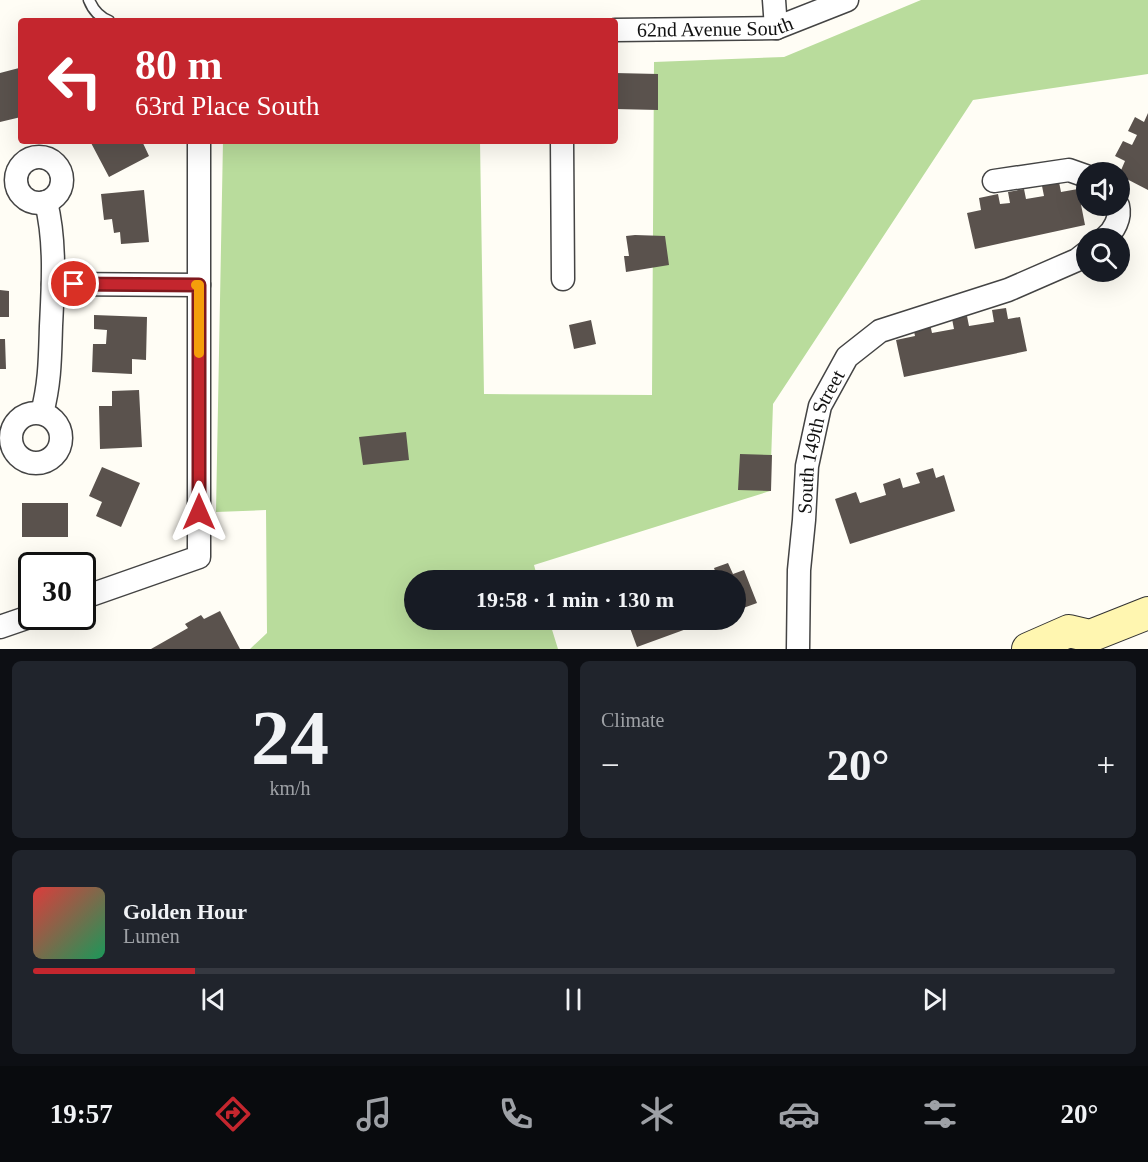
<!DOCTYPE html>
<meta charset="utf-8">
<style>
:root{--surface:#171b24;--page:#20242c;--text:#f1f3f6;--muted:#9ea1a6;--line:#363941;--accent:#c4262e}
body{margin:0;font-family:"Times New Roman",serif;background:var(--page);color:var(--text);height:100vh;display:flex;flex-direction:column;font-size:22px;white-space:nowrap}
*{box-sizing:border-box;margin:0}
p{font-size:20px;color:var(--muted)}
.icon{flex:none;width:33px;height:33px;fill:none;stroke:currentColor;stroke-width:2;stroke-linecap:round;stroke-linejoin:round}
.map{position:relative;height:649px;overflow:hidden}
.panel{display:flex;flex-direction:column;gap:12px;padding:12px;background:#0d0f14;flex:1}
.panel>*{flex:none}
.guide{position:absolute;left:18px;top:18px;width:600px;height:126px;border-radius:6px;box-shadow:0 6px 24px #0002;background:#c4262e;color:#fff;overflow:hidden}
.controls{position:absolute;left:1076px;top:162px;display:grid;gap:12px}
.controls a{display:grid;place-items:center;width:54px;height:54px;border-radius:50%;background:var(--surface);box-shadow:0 6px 24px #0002;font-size:30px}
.speed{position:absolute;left:18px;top:552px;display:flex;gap:12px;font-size:30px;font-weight:700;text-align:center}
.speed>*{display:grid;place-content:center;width:78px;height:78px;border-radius:50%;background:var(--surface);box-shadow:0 6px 24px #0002;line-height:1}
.speed .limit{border:3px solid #111;border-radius:9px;background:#fff;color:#111}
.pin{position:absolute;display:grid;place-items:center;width:51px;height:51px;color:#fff;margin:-26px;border:3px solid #fff;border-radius:50%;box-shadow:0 2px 6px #0007}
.me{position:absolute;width:66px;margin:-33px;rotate:0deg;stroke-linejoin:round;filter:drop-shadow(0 0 4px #0008)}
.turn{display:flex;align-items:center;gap:21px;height:126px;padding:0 18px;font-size:27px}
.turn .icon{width:78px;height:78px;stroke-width:2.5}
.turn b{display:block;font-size:42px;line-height:51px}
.big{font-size:45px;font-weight:700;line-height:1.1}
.panel .widget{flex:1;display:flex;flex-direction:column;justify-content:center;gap:9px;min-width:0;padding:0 21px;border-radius:9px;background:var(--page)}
.panel .dial{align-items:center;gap:0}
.dial b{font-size:78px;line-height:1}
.song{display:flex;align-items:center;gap:18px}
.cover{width:72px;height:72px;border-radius:9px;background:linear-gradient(135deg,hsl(0 70% 55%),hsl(150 70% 35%))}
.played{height:6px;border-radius:3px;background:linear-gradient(90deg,var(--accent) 15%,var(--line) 15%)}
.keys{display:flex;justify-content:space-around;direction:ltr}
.heat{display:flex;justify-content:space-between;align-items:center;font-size:33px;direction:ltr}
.panel .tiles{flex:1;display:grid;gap:12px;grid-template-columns:1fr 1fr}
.widget:last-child{grid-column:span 2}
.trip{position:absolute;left:404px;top:570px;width:342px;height:60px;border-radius:30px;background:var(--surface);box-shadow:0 6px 24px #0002;font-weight:700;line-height:60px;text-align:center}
.tab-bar{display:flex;height:96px;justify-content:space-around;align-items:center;background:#090b0e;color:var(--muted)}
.tab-bar .icon{width:42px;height:42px}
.tab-bar .current{color:var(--accent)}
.tab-bar b{font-size:27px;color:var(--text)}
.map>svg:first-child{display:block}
.forest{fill:#b9dc9c}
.building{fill:#5a524d}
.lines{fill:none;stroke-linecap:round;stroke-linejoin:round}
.service-casing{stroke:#444;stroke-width:13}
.minor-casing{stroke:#444;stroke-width:25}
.secondary-casing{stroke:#333;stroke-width:34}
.service{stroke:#fff;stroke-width:10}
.minor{stroke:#fff;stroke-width:22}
.secondary{stroke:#fff6b0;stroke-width:32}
.route-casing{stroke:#7f191e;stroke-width:15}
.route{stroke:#c4262e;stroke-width:10}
.slow{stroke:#f59e0b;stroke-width:10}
.labels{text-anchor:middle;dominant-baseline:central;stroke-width:6;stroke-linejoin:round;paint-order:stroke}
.street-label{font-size:20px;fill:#111;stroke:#fff}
</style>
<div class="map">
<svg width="1148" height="649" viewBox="0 0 1148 649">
<rect width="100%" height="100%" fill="#fffdf5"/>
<!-- forest -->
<path class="forest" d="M921 0H1148V74L973 100 773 404 770 491 534 565 538 580H414V620H549L558 649H250L267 633 266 510 216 512 223 141H480L484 394 652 395 654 62 784 57Z"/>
<!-- building -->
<path class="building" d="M19 68 21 76V117L0 122V73Z
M615 73 658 74V110L615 109Z
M1148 113V190L1119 175 1125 161 1115 156 1123 141 1132 145 1137 135 1128 131 1135 117 1144 122Z
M90 141H142L149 156 109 177Z
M1059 182 1061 192 1078 189 1085 225 975 249 967 213 981 210 979 198 998 194 1000 204 1010 203 1008 192 1024 189 1026 199 1044 196 1042 186Z
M144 190 149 242 121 244 120 232 114 233 112 219 104 220 101 194Z
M635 235 665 236 669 265 626 272 624 256H629L626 236Z
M0 290 9 291V317H0Z
M1006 308 1008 319 1020 317 1027 351 904 377 896 340 915 336 913 327 930 324 932 333 954 329 952 319 967 316 969 326 994 322 992 310Z
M94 315 147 317 146 360 132 359V374L92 372 93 344H106L107 330 94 329Z
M591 320 596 344 574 349 569 325Z
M0 339H5L6 369H0Z
M139 390 142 447 100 449 99 406H112V391Z
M406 432 409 460 363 465 359 437Z
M740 454 772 455 771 491 738 490Z
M102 467 140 483 121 527 96 516 102 502 89 496Z
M933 468 936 478 944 475 955 511 850 544 835 499 856 492 860 503 886 495 883 484 900 478 903 488 920 483 916 473Z
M22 503H68V537H22Z
M728 563 733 574 744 570 757 603 735 611V580H713L718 579 714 568Z
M220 611 240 649H151L188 628 185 624 201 615 204 619Z
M627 620H711L637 647Z"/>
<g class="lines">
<defs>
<path id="service" d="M89 0C93 10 99 17 109 21"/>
<g id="minor">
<path d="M774 0 776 28"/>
<path id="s1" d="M615 30 776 28 847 0"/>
<path d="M562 141 563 279"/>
<circle cx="39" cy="180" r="23"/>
<path d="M994 181 1069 170 1086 176"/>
<path d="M1105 238C1114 231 1121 218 1118 206"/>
<path d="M53 284 199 285"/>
<path d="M42 413C50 383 50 358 51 326 53 286 56 242 46 202"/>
<circle cx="36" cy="438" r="25"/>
<path d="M82 598 199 557V141"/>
<path d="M0 627 32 616"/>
<path id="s2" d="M798 649 799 570 804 520 807 466 820 406 847 357 880 331 1008 290 1077 260 1086 253"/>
</g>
<path id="secondary" d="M1028 649 1069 631 1090 636 1148 613"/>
</defs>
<!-- service casing -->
<use href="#service" class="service-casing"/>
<!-- minor casing -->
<use href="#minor" class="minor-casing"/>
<!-- secondary casing -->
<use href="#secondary" class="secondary-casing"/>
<!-- service -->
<use href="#service" class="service"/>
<!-- minor -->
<use href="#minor" class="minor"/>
<!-- secondary -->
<use href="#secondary" class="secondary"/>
</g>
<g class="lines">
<defs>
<path id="route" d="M74 284 199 285V512"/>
</defs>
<!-- route casing -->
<use href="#route" class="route-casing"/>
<!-- route -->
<use href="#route" class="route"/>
<!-- slow -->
<path class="slow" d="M196 285H199V353"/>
</g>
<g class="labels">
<!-- street labels -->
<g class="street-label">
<text stroke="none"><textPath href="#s1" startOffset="100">62nd Avenue South</textPath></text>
<text stroke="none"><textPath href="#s2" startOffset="210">South 149th Street</textPath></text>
</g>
</g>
</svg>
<div class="controls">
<a><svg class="icon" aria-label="sound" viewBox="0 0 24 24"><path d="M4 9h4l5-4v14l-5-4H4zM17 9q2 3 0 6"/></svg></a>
<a><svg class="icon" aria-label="search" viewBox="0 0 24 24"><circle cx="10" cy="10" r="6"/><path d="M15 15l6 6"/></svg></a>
</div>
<div class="speed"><div class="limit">30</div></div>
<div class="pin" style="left:74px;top:284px;background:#d93025"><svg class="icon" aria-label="arrive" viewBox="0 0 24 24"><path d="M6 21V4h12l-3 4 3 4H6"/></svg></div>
<svg class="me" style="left:199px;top:512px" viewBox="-20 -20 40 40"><path d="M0-17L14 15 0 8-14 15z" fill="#c4262e" stroke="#fff" stroke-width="4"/></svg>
<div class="trip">19:58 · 1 min · 130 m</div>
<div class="guide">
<div class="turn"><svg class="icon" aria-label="left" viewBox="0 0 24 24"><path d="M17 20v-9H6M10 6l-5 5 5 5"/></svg><div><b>80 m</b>63rd Place South</div></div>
</div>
</div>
<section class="panel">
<div class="tiles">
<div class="widget dial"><b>24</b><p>km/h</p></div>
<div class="widget"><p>Climate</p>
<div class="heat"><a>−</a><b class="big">20°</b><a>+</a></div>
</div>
<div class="widget">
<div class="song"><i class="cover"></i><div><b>Golden Hour</b><p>Lumen</p></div></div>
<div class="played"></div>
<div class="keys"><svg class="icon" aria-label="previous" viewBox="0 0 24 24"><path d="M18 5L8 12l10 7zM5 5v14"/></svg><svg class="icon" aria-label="pause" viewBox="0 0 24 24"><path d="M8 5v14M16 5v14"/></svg><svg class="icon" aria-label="next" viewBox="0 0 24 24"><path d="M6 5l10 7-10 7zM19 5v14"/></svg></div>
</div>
</div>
</section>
<nav class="tab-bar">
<b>19:57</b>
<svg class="icon current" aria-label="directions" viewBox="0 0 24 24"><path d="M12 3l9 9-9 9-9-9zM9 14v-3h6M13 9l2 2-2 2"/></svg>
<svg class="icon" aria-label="music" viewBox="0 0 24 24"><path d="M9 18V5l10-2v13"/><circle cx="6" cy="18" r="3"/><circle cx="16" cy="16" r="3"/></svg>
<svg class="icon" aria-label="phone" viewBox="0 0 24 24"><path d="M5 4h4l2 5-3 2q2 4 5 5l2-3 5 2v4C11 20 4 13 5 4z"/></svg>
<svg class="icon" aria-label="climate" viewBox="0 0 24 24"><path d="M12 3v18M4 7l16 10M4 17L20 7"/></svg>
<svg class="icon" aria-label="car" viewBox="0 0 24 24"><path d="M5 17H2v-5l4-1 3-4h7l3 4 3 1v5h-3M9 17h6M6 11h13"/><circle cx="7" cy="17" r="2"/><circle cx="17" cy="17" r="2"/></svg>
<svg class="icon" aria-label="filters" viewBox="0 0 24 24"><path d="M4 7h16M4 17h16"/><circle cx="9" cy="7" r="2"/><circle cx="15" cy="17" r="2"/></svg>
<b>20°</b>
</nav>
